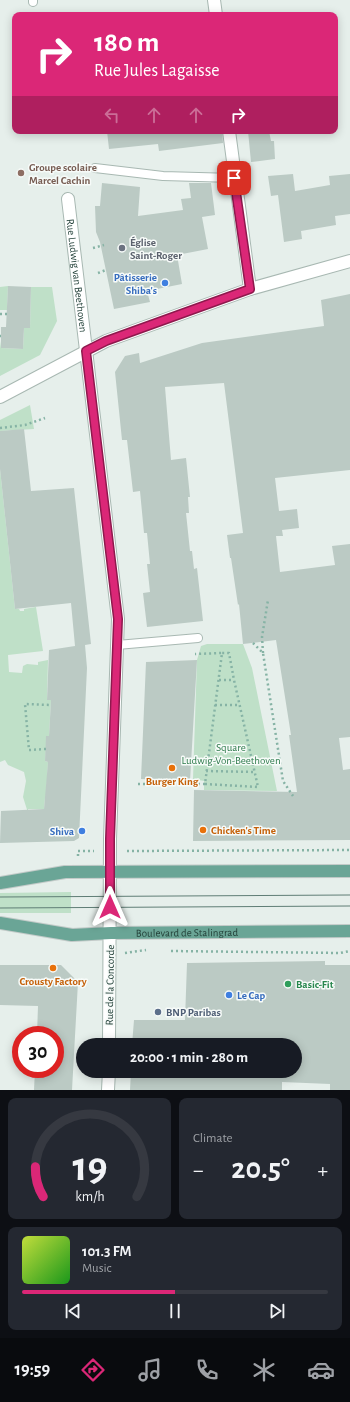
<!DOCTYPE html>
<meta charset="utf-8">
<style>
:root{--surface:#171b24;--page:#242831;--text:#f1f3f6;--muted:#9ea1a6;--line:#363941;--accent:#db2777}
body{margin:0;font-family:"Alegreya Sans",sans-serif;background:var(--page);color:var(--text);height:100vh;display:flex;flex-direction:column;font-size:15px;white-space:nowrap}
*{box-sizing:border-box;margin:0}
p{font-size:13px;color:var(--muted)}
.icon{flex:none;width:22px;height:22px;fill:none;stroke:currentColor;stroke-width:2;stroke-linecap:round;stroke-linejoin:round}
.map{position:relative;height:1090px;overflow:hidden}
.details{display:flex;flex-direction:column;gap:8px;padding:8px;background:#0d0f14;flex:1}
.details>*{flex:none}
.hud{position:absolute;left:12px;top:12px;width:326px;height:122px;border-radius:8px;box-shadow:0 2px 10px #0003;background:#db2777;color:#fff;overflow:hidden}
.speed{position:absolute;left:12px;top:1026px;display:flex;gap:8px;font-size:20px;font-weight:700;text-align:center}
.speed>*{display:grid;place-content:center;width:52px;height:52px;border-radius:50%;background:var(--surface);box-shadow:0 2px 10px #0003;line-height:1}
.speed .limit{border:6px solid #d22;background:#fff;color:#111}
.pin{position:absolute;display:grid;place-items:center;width:34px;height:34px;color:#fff;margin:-17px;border-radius:8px;box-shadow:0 2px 6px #0006}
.me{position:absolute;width:44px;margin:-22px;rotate:0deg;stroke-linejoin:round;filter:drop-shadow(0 0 3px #0008)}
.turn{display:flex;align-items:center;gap:14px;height:84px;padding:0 16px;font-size:18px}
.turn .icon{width:52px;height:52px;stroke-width:2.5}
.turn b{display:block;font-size:28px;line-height:34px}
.lanes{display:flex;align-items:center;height:38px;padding:0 16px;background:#0003;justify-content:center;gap:20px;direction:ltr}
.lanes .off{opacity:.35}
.big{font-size:30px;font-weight:600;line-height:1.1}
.details .widget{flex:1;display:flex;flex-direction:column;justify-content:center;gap:6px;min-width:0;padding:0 14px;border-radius:8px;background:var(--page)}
.details .dial{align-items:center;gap:0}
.dial svg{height:104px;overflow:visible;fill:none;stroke:var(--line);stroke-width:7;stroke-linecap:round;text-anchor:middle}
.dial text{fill:var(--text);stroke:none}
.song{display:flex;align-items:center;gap:12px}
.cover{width:48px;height:48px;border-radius:6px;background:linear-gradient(135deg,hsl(70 70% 55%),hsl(120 70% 35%))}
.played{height:4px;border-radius:2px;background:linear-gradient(90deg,var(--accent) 50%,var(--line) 50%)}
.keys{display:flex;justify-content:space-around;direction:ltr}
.heat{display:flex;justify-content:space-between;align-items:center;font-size:22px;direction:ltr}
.details .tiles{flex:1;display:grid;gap:8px;grid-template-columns:1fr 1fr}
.widget:last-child{grid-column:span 2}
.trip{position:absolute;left:76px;top:1038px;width:226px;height:40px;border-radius:20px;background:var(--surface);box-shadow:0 2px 10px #0003;font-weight:600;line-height:40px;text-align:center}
.menu{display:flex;height:64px;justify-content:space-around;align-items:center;background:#090b0e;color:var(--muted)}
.menu .icon{width:28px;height:28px}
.menu .on{color:var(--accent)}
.menu b{font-size:18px;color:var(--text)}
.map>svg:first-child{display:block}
.green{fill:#bfe0c8}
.building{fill:#bbcac4}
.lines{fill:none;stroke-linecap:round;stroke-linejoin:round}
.service-casing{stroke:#a8b8b2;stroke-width:10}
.minor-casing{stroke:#a8b8b2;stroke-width:14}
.primary-casing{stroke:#c2cac8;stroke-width:14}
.path{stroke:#86b3a5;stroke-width:2.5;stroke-dasharray:2 3;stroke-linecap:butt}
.service{stroke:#fff;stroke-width:8}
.minor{stroke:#fff;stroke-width:12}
.primary{stroke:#6aa596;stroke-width:12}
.tram{stroke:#5f7d75;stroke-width:1}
.route-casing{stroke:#8e194d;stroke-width:10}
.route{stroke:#db2777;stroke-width:7}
.education-dot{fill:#8d6e63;stroke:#f7fbf9;stroke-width:1.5}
.worship-dot{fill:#6b7280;stroke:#f7fbf9;stroke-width:1.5}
.shop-dot{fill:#3f7fe0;stroke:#f7fbf9;stroke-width:1.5}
.food-dot{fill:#e8710a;stroke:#f7fbf9;stroke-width:1.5}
.leisure-dot{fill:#2e9e5b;stroke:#f7fbf9;stroke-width:1.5}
.service-dot{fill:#5c6f8a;stroke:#f7fbf9;stroke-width:1.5}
.labels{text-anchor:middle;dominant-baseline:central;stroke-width:3;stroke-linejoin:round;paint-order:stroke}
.education-label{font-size:11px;font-weight:bold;fill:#785e54;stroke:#f7fbf9;text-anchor:start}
.worship-label{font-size:11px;font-weight:bold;fill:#5b616d;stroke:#f7fbf9;text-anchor:start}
.street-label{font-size:11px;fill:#24423a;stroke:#f7fbf9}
.shop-label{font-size:11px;font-weight:bold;fill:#366cbe;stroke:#f7fbf9;text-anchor:end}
.park-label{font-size:11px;fill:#2d7a4b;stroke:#f7fbf9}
.food-label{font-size:11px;font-weight:bold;fill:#c56008;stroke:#f7fbf9}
.leisure-label{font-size:11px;font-weight:bold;fill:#27864d;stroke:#f7fbf9;text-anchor:start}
.service-label{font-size:11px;font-weight:bold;fill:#4e5e75;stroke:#f7fbf9;text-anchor:start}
</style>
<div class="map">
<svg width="350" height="1090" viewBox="0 0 350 1090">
<rect width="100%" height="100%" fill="#e6efeb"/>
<!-- green -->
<path class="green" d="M8 286 7 310H0V287Z
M31 287H52L57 321 40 355 0 376V341L1 348 23 349 24 328H30Z
M30 405 34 429 0 431V420Z
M0 469 15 609H19L20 611H24V609L36 607 43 651 8 655 9 672 22 673 23 666 27 664 38 665V662L48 660 47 700H51L49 736 46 749 45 761 48 762 46 798H45L44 809H28L29 816 23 797 26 781 24 772 8 765 5 760 0 762Z
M207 644H243L252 668 277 791 204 790V781L193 779 197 660 201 646Z
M71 892V913H0V893Z"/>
<!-- building -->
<path class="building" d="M107 131H222L223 143 159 151 158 144 109 149Z
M248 131H269L271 141H274L275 159 251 162Z
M293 174 295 191 330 185 329 176 350 174V214L335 216 336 225 301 231 302 239 284 242 278 195 271 196 268 176Z
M102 183 140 187 138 216 183 210 181 199 191 198 189 183H211L215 215 202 217 208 249 177 255 182 284 147 291 150 302 114 309 100 242 96 232 95 206H100Z
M8 286 31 287 30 328H24L23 349 1 348V327H6Z
M350 294V470L275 478 279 511 297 509 299 528 282 530 283 536H276L280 572 335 565 332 546 350 544V737L339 738 343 770 350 769V840L193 841 194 790 297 792 289 735H291L276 640 243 644 239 604 238 605 231 558H230L227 535 243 533 224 383 165 387 171 460 186 458 190 497H188L189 513H186L190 551H192L194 569 197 568 203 621 147 627 143 593 150 592 147 564H150L147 533H144L140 491 133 492 127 440H122L115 372 125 356 139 353 140 363 202 343 324 326 321 300Z
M24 429 31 491 74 488 91 644 85 645 87 668 79 838 74 841 0 843 1 811 44 809 48 762 45 761 46 736H49L51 700H47L49 650 75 646 71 603 15 609 0 469V431Z
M197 660 190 781 141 779 146 662Z
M325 961V965H350V1090H330V1084L282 1082V1090H130L131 1071H295V1045H132L134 1020H185L187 963Z
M0 965H61L78 982 72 1090H34L35 1069H55V1035H37L38 1006 0 1005Z"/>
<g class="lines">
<defs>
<path id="service" d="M33 0V2
M95 168 163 176 234 178
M117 645 198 638"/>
<g id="minor">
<path d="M214 0 216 15"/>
<path d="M229 131 250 289"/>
<path id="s1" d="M68 199 118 619 110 839 109 1045"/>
<path d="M0 397 106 341 250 289 350 261"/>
<path d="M108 1090 109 1071"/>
</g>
<g id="primary">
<path d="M0 883 65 872 350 871"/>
<path id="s2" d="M0 923 72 935 111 933 350 931"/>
</g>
</defs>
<!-- service casing -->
<use href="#service" class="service-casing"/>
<!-- minor casing -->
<use href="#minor" class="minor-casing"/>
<!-- primary casing -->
<use href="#primary" class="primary-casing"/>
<!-- path -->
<path class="path" d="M93 248 104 245
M98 273 106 270
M0 314H7
M0 336H1
M0 428 25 425 45 418
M253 643 263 653 283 781 293 796
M263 653 262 637 268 600
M219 680H234
M215 705H240
M46 749 29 750 25 704 51 705
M206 771 256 772
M138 784H205L222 653 195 654
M205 784 258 787 234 680 229 653H222
M127 851 350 850
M78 856V851H94
M171 951 340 953 350 951
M125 953 146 950"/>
<!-- service -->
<use href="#service" class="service"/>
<!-- minor -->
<use href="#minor" class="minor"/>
<!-- primary -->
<use href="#primary" class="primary"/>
<!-- tram -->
<path class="tram" d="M0 897 350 895
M0 908 350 906"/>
</g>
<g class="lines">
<defs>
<path id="route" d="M110 907V839L118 619 86 351 106 341 250 289 234 178"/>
</defs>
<!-- route casing -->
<use href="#route" class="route-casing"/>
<!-- route -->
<use href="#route" class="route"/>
</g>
<!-- markers -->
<circle class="education-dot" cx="21" cy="173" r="4"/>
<circle class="worship-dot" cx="122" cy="248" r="4"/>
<g class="shop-dot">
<circle cx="165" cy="283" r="4"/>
<circle cx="82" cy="831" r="4"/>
<circle cx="229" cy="995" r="4"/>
</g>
<g class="food-dot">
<circle cx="172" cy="768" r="4"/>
<circle cx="203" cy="830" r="4"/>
<circle cx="53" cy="968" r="4"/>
</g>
<circle class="leisure-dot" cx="288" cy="984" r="4"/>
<circle class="service-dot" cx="158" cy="1012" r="4"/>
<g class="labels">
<!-- education labels -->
<g class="education-label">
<text x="29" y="167">Groupe scolaire<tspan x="29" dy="13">Marcel Cachin</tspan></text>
</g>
<!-- worship labels -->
<g class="worship-label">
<text x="130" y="242">Église<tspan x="130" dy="13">Saint-Roger</tspan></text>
</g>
<!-- street labels -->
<g class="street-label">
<text stroke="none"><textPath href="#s1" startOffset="77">Rue Ludwig van Beethoven</textPath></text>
<text stroke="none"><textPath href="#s2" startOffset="188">Boulevard de Stalingrad</textPath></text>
<text transform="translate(110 985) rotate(-89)">Rue de la Concorde</text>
</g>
<!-- shop labels -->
<g class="shop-label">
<text x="157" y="277">Pâtisserie<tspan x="157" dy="13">Shiba's</tspan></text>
<text x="74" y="831">Shiva</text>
<text x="237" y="995" text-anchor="start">Le Cap</text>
</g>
<!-- park labels -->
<g class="park-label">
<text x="231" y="747">Square<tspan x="231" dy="13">Ludwig-Von-Beethoven</tspan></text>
</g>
<!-- food labels -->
<g class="food-label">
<text x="172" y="781">Burger King</text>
<text x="211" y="830" text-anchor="start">Chicken's Time</text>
<text x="53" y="981">Crousty Factory</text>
</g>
<!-- leisure labels -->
<g class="leisure-label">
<text x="296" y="984">Basic-Fit</text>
</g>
<!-- service labels -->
<g class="service-label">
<text x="166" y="1012">BNP Paribas</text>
</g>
</g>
</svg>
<div class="speed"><div class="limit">30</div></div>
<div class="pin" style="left:234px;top:178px;background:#d93025"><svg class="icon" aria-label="arrive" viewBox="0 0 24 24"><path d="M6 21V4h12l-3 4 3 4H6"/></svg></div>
<svg class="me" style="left:110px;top:907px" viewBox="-20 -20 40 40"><path d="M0-17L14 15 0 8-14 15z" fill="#db2777" stroke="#fff" stroke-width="4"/></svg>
<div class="trip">20:00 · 1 min · 280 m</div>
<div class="hud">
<div class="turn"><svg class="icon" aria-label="right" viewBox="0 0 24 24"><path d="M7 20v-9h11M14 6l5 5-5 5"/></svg><div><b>180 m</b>Rue Jules Lagaisse</div></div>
<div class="lanes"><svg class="icon off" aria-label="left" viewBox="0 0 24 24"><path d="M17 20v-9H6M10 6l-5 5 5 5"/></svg><svg class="icon off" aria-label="ahead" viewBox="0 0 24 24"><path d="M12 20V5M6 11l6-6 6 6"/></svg><svg class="icon off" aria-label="ahead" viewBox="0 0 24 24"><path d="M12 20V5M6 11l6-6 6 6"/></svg><svg class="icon" aria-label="right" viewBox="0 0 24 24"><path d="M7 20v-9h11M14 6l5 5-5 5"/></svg></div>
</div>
</div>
<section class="details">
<div class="tiles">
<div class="widget dial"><svg viewBox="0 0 100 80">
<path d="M14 69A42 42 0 1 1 86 69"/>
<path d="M14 69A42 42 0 0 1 8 46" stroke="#db2777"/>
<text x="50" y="56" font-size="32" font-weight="700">19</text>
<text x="50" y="72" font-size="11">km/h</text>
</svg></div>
<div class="widget"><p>Climate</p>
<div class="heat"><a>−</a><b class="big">20.5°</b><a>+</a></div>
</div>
<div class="widget">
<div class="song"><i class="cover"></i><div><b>101.3 FM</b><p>Music</p></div></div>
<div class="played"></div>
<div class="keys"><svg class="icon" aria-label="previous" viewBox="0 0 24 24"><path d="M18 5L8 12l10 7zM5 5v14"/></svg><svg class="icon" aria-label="pause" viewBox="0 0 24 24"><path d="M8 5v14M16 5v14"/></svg><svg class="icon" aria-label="next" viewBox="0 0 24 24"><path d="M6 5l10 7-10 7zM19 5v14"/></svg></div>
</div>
</div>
</section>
<nav class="menu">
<b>19:59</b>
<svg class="icon on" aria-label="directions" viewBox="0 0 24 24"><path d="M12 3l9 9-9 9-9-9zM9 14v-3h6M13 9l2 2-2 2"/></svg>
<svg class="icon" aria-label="music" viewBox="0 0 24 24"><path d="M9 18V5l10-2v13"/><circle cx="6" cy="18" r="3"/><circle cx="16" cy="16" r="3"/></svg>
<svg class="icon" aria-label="phone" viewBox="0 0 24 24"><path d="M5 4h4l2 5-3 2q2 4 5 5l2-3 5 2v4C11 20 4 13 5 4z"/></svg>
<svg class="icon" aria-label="climate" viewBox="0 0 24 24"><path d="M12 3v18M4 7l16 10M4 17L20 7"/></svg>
<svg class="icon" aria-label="car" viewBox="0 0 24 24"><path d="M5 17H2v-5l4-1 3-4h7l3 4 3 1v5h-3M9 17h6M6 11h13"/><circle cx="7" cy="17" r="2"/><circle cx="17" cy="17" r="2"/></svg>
</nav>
